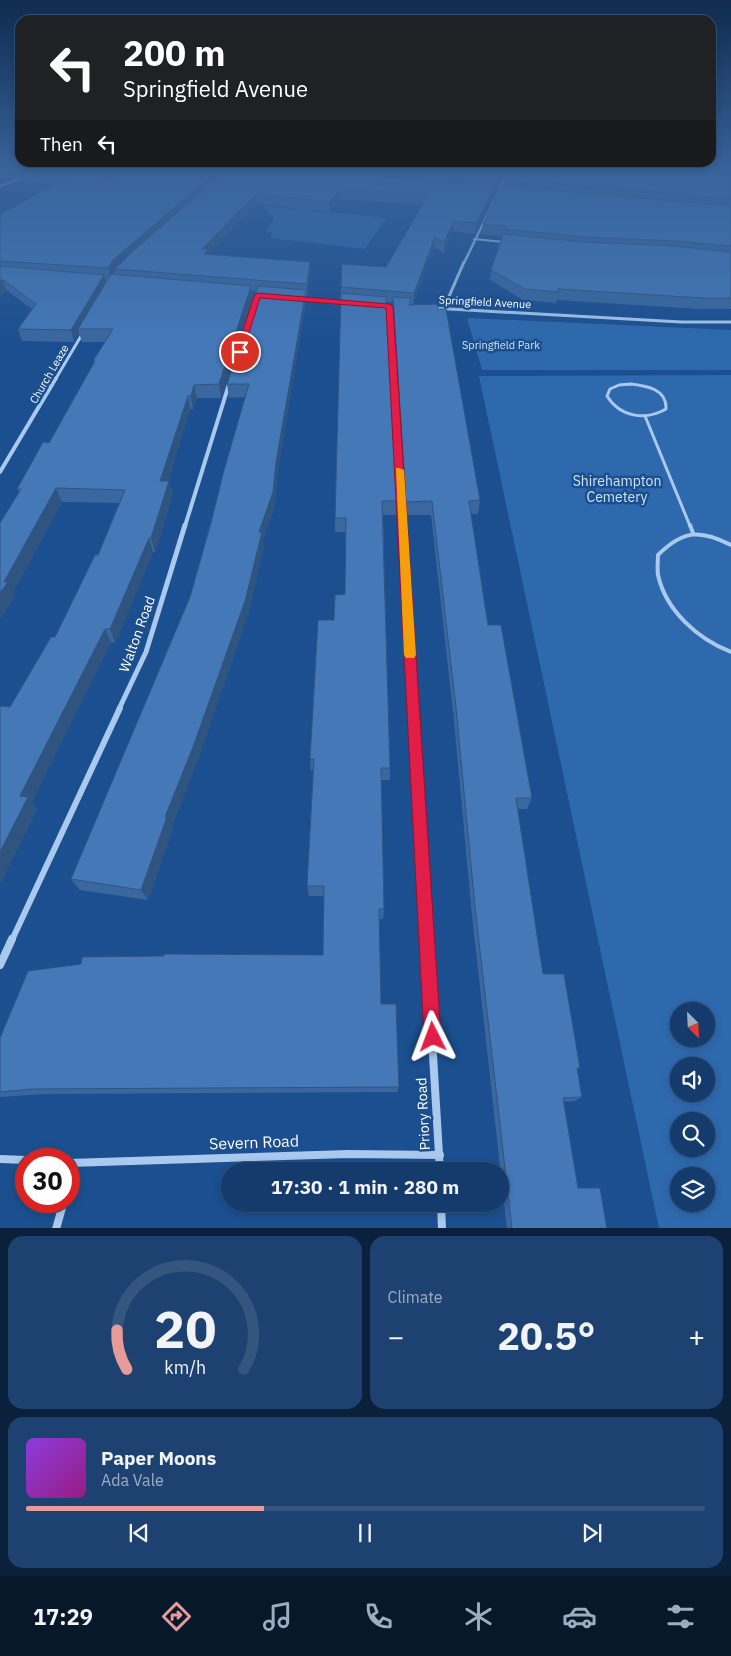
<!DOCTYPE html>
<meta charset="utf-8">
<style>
:root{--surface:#143b6b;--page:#1d4271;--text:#f1f3f6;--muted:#9dadc1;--line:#33557e;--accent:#e69b98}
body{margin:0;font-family:"IBM Plex Sans",sans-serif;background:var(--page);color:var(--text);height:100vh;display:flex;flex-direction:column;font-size:19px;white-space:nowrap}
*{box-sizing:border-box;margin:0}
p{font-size:16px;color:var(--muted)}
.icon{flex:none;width:28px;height:28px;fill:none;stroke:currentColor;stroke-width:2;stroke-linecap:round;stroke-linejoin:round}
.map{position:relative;height:1228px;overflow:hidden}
.sheet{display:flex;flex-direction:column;gap:8px;padding:8px;background:#0b203b;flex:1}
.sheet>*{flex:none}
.banner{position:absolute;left:15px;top:15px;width:701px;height:152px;border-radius:15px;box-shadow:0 2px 8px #0003,0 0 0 1px var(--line);background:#202124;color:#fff;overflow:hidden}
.needle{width:32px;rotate:156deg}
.tools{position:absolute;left:670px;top:1002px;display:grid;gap:10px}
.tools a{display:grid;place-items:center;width:45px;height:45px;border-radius:50%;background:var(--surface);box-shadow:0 2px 8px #0003,0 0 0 1px var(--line);font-size:25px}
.speed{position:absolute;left:15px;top:1148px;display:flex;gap:10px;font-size:25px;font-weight:700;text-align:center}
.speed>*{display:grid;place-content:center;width:65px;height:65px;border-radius:50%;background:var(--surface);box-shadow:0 2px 8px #0003,0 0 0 1px var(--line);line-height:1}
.speed .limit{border:8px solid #d22;background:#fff;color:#111}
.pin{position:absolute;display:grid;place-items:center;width:42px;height:42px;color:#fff;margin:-21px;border:2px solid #fff;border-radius:50%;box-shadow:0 1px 5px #0007}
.me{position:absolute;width:55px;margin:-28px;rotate:357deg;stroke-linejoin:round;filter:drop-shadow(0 0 4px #0008)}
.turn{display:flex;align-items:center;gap:18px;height:105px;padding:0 25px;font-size:22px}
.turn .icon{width:65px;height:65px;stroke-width:2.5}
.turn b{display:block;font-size:35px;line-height:42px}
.then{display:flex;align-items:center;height:48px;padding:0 25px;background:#0003;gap:10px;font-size:19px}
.big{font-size:38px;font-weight:800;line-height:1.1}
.sheet .tile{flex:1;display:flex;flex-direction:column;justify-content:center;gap:8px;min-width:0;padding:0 18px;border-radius:15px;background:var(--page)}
.sheet .dial{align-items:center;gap:0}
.dial svg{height:130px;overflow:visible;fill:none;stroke:var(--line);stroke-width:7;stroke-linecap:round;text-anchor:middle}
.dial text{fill:var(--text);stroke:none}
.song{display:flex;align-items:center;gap:15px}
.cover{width:60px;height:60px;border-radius:8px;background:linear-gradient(135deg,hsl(270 70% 55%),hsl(310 70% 35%))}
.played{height:5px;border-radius:2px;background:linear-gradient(90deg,var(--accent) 35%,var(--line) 35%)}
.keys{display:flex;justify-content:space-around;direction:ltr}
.heat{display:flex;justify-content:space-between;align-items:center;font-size:28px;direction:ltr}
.sheet .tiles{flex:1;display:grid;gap:8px;grid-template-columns:1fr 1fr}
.tile:last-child{grid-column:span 2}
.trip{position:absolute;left:221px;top:1162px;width:288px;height:50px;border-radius:25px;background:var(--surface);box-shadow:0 2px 8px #0003,0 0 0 1px var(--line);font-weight:800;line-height:50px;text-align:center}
.menu{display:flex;height:80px;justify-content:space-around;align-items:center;background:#08182b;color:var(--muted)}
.menu .icon{width:35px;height:35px}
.menu .active{color:var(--accent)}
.menu b{font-size:22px;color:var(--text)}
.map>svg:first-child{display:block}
.green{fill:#2e69ad;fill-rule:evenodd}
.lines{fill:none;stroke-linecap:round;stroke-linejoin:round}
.service-far2{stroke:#a9c9ee;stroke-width:2}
.service-far1{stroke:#a9c9ee;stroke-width:3}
.service{stroke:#a9c9ee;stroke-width:4}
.minor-far5{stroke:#a9c9ee;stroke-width:2.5}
.minor-far4{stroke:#a9c9ee;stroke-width:3}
.minor-far3{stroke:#a9c9ee;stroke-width:4}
.minor-far2{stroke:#a9c9ee;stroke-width:5}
.minor-far1{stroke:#a9c9ee;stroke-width:6}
.minor{stroke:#a9c9ee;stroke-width:8}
.wall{fill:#3a679d}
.shaded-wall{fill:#305480}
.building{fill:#4478b7;stroke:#305480}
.route{fill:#e11d48;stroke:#92132f}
.slow{fill:#f59e0b}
.labels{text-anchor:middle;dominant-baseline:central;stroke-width:5;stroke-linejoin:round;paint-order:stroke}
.far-street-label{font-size:11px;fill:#fff;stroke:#1b4f8f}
.far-park-label{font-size:11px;fill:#cfe3fa;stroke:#1b4f8f}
.park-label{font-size:14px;fill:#cfe3fa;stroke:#1b4f8f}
.street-label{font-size:14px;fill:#fff;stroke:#1b4f8f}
.near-street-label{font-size:16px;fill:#fff;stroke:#1b4f8f}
</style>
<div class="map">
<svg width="731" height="1229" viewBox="0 0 731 1229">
<rect width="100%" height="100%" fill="#1b4f8f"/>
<!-- green -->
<path class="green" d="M264 206 386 218 365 249 270 238 273 233 265 232 274 218Z
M467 318 731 330V370H482Z
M731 375V1228H659L479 376ZM679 1011H706V1039H679ZM679 1066H706V1094H679ZM679 1121H706V1149H679ZM679 1176H706V1204H679Z"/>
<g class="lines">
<!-- service-far2 -->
<path class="service-far2" d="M474 239 504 242"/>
<!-- service-far1 -->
<path class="service-far1" d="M631 384C647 386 667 389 666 409 645 421 620 417 607 396L610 389 619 385Z
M645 416 690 526"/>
<!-- service -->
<path class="service" d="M690 525 693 533
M731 545C700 529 683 530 658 555 658 561 657 568 658 575 666 611 698 639 731 652"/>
<!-- minor-far5 -->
<path class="minor-far5" d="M0 186 28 176
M464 263 509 170"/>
<!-- minor-far4 -->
<path class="minor-far4" d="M299 299 346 303
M389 306 393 380
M432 308 681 322H731
M444 308 464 262
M55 380 84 331"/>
<!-- minor-far3 -->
<path class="minor-far3" d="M393 378 402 526
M0 472 56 378
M185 526 229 384"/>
<!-- minor-far2 -->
<path class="minor-far2" d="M402 525 413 709
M119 709 146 652 185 525"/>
<!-- minor-far1 -->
<path class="minor-far1" d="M413 708 426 940
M12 940 120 708"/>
<!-- minor -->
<path class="minor" d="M426 939 440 1171
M0 965 12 939
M0 1159 26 1160
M69 1163 348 1154 440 1155
M69 1185 75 1164
M441 1204 442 1229
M56 1229 64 1201"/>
</g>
<!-- wall -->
<path class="wall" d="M0 170H225V172L227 170H506L496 189H494L493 195 475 234 453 231 444 253 434 247 413 304H411V305L480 500 478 514H471L488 625 532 798 527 809H517L543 974 580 1068 577 1070 582 1097 575 1101 563 1102 578 1188 607 1229H507L472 916 454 721 431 515H405L393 310V302H386L398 501V515H383L390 768V780H381L384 909 383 919H379L381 1004 399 1087 397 1092 45 1094 0 1097V1038L323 955 324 896H309L307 886 313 771H311L310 759 334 620 345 594 346 532H335V518L341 287 386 267 422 205 340 199 329 212 257 204 209 254 311 273 307 296H306V302L277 475 275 506 263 540 264 546 248 614 198 759 172 826 173 828 148 900 80 890 71 879 190 597 245 397 229 398 227 384 256 291H252L253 298 221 398H197L193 409H190L168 481H169L173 494 155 552H153L115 643 111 642 32 802 37 809 0 884 10 707 55 637 98 555 119 503 62 502 13 592 15 596 0 619 19 492 17 489 49 443 94 363 93 361 105 342H82L79 333 74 342 22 341 18 329 32 309 6 290 0 298V215L54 185 24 181 22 175 10 179 0 178Z
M731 170V309H699L557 300 556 303 523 300 490 280 491 270 503 236 481 234 483 224 504 186V180Z"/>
<!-- shaded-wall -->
<path class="shaded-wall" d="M7 170H38L21 172 22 175 10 179Z
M116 170H135L105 187 101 181 102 177Z
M218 170H225V174L115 269 116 270 111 279 108 268 113 260Z
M502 170H506L496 189 498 179Z
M495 185 493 195 475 234 476 223Z
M340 189V199L329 212V202Z
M256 194 257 204 209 254 206 265 202 249Z
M454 221 453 231 444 253V242Z
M435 237 434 247 413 304 414 293Z
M310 262 311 273 307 296V284Z
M104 275 107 286 78 329 79 333 74 342 71 330Z
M2 279 6 290 0 298V282Z
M251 286 253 298 221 398 219 384Z
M306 290V302L277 475 275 506 263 540 264 546 248 614 198 759 172 826 173 828 148 900 141 890 259 532 276 462Z
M194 385 197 398 193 409 191 396Z
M188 396 190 409 164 494 160 481Z
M169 481 173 494 155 552 151 538Z
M56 488 62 502 13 592 15 596 0 619V593L4 582Z
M149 538 153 552 115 643 110 629Z
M105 629 111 642 32 802 37 809 0 884V852L20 796Z"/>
<!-- building -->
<path class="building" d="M27 170H116L102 177 101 181 105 182 127 170H218L113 260 108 268 0 261V215L67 177 21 172Z
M227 170H293L495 185 476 223 454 221 444 242 435 237 414 293 341 287 342 264 386 267 428 195 340 189 329 202 256 194 202 249H208L204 254 310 262 307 284 115 269 132 252Z
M368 170H502L498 179Z
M509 170H731V200L626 189 504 180Z
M501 186 731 206V246L674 241 585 237 505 229 506 226 483 224Z
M503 234 585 242 674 246 731 252V298H703L558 289 559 292 525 289 491 270Z
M0 266 104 275 71 330 18 329 36 304 2 279 0 282Z
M111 274 251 286 219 384 194 385 191 396H188L160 481H169L151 538H149L110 629H105L20 796 28 797 0 852V706L10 707 51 637H55L95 555H98L125 490 56 488 4 582H8L0 593V523L21 489H17L43 442 49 443 95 361H93L113 329H78Z
M258 286 306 290 276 462 273 492 259 532H262L245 601 193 747 165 817H167L141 890 71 879 190 597 211 523 224 470 249 384H227Z
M341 293 386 297 398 501H382L390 768H381L384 909H379L381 1004H396L399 1087 33 1089 0 1092V1038L28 971 81 964 82 957 164 956V954L323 955 324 886H307L314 759H310L318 620H334L335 595 345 594 346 518H335Z
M393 297 411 298 409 305 437 304 438 309H446L480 500 469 501 488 625H501L532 798H516L543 974H564L580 1068H577L582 1097 563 1098 578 1188H600L607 1229H512L475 907 456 708 432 501 406 502Z"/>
<!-- sky -->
<linearGradient id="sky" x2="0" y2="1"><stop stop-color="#0f2b4f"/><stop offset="0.5" stop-color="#39639b"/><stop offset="1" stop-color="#39639b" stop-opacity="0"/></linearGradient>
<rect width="731" height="342" fill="url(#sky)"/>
<!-- route -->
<path class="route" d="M257 293 389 304 393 306 441 1037 439 1043 433 1045 427 1043 424 1037 386 308 260 298 243 352 237 353 236 352 254 296Z"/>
<!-- slow -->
<path class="slow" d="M396 468H399L404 470 416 655 414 658H406L404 655Z"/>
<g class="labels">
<!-- far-street labels -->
<g class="far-street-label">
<text transform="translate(485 302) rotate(3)">Springfield Avenue</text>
<text transform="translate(49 374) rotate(-60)">Church Leaze</text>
</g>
<!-- far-park labels -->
<g class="far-park-label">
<text x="501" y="345">Springfield Park</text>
</g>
<!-- park labels -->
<g class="park-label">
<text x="617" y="481">Shirehampton<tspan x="617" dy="16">Cemetery</tspan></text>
</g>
<!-- street labels -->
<g class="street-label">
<text transform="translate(137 634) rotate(-70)">Walton Road</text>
<text transform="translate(423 1114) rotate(-93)">Priory Road</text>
</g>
<!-- near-street labels -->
<g class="near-street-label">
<text transform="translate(254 1142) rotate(-2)">Severn Road</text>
</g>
</g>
</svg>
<div class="tools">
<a><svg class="needle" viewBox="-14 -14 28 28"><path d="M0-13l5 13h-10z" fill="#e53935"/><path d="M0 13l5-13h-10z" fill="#9dadc1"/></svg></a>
<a><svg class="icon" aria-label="sound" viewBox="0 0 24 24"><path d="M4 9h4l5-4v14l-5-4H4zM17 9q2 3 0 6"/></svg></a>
<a><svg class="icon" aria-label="search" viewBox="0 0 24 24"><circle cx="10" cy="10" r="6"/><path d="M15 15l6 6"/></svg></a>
<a><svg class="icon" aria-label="layers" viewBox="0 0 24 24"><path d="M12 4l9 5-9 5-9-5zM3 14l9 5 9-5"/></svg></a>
</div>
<div class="speed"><div class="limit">30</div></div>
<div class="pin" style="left:240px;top:352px;background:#d93025"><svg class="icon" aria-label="arrive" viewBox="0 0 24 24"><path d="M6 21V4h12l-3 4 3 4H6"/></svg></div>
<svg class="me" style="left:433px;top:1037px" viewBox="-20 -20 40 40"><path d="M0-17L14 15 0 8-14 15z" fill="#e11d48" stroke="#fff" stroke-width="4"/></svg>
<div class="trip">17:30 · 1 min · 280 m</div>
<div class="banner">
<div class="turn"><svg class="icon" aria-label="left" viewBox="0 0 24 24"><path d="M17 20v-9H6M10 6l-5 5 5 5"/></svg><div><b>200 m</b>Springfield Avenue</div></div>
<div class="then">Then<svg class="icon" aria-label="left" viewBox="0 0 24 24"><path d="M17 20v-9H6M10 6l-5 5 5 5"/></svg></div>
</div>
</div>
<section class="sheet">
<div class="tiles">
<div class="tile dial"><svg viewBox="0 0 100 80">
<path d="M14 69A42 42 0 1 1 86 69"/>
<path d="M14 69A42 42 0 0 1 8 45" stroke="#e69b98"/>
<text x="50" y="56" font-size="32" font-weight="700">20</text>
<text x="50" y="72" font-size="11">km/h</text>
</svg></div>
<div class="tile"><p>Climate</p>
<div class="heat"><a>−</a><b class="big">20.5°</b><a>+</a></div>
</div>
<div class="tile">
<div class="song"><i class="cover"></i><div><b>Paper Moons</b><p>Ada Vale</p></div></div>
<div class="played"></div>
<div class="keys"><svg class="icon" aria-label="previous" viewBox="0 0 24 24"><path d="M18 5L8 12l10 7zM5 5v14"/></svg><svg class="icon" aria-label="pause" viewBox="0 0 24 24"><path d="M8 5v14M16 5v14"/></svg><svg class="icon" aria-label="next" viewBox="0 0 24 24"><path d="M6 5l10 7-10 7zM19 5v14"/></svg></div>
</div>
</div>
</section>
<nav class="menu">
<b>17:29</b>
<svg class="icon active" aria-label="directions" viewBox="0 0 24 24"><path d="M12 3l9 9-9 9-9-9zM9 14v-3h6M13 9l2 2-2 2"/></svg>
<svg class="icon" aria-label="music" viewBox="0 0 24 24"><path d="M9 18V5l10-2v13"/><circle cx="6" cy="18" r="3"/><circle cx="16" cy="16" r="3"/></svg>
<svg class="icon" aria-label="phone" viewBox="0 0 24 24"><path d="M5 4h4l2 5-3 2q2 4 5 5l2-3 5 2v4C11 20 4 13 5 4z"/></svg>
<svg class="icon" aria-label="climate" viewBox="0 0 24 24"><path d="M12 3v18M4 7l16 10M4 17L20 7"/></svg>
<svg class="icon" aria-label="car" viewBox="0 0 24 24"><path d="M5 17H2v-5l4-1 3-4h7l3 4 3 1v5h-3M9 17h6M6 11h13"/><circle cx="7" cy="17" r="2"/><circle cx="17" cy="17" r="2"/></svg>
<svg class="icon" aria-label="filters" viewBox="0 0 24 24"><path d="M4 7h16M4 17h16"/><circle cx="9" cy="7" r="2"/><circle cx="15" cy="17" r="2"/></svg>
</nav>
